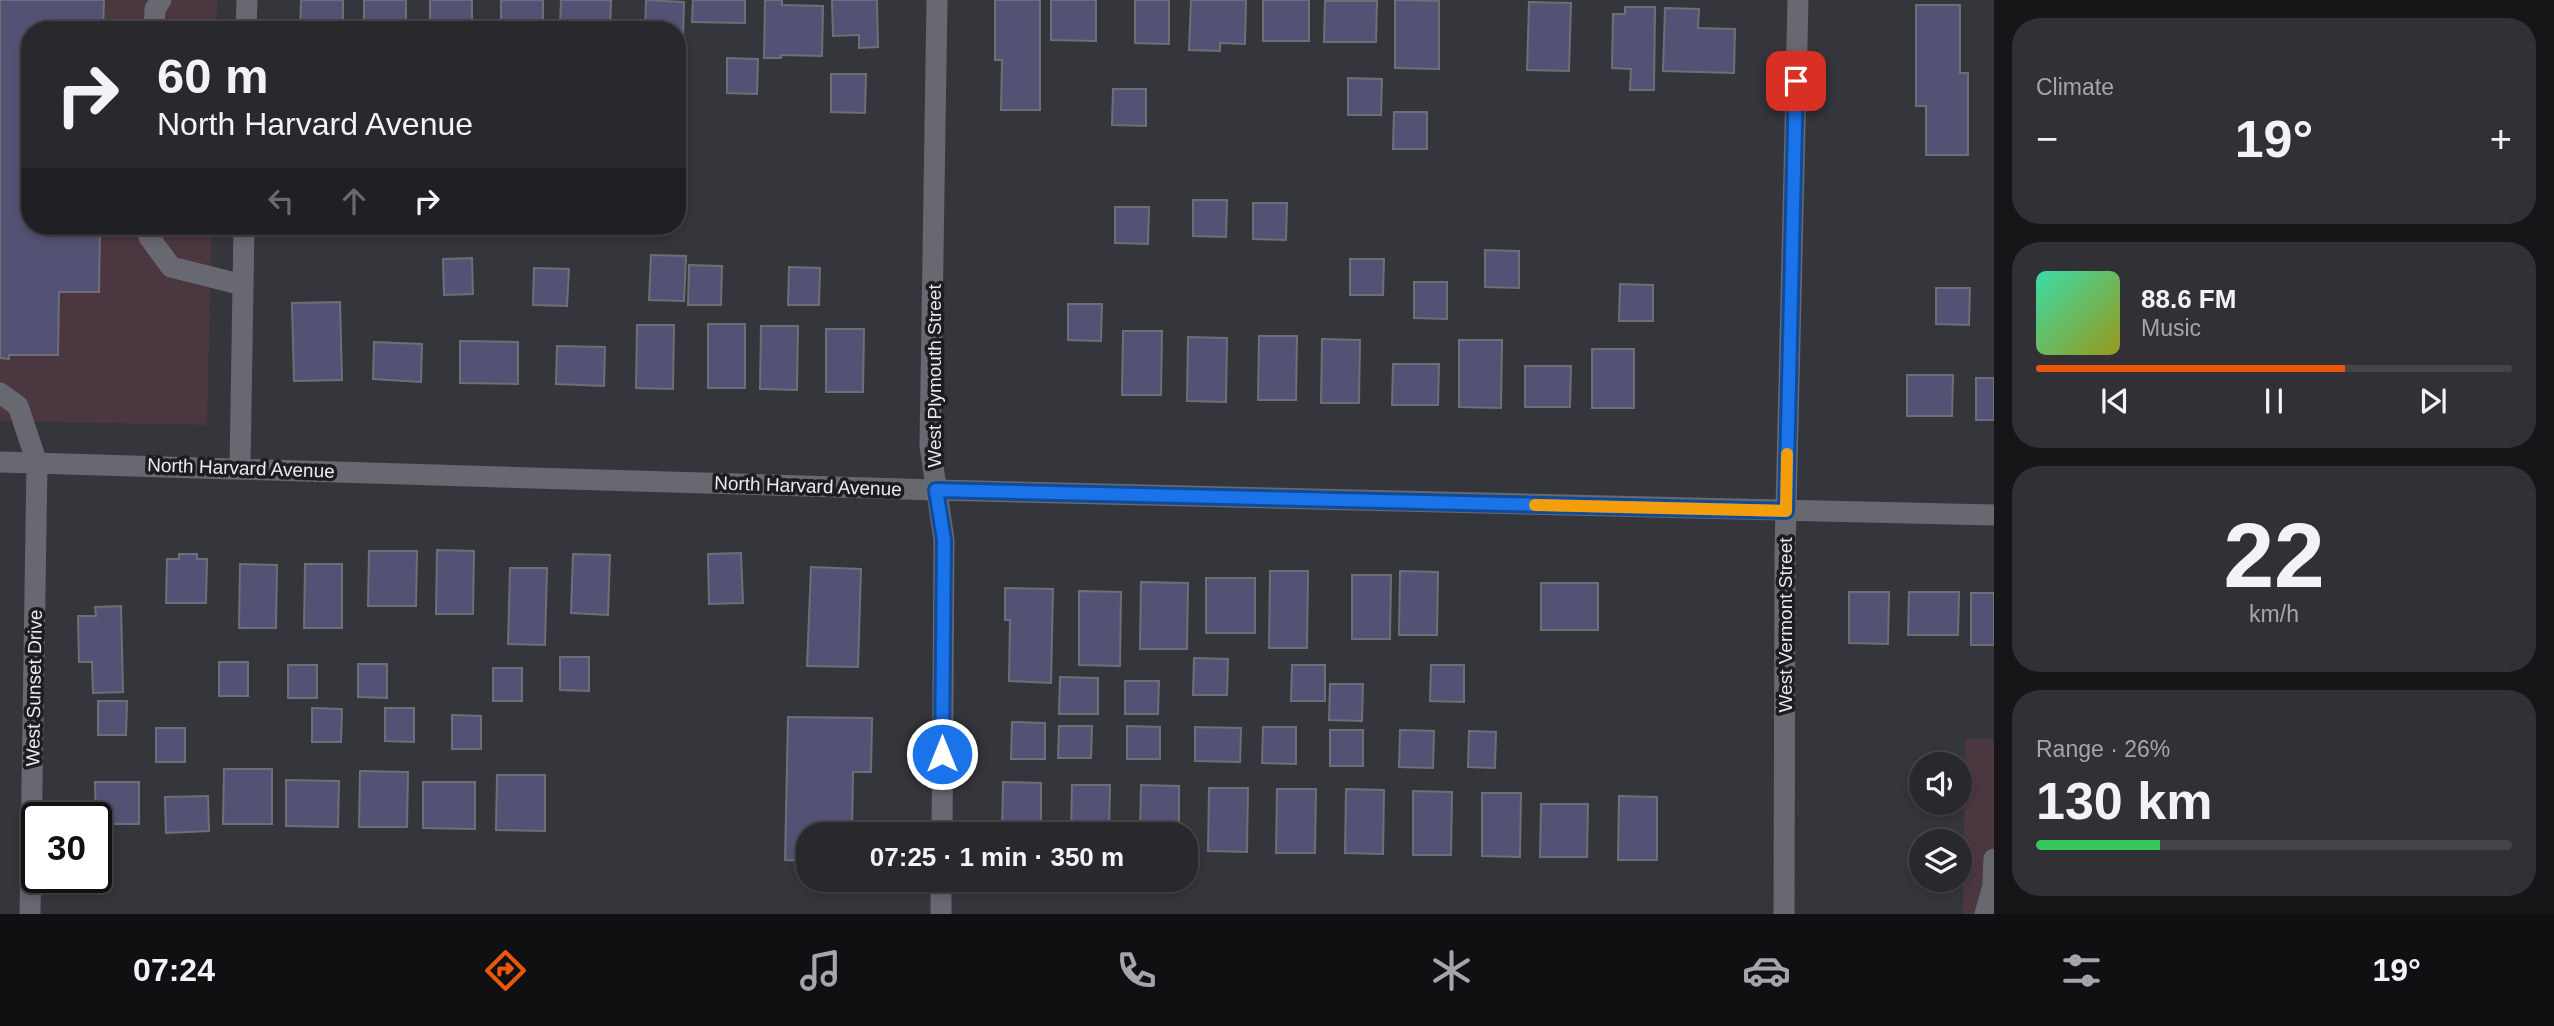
<!DOCTYPE html>
<meta charset="utf-8">
<style>
:root{--surface:#28282d;--page:#303035;--text:#f1f3f6;--muted:#a5a6aa;--line:#444449;--accent:#ea580c}
body{margin:0;font-family:Arial,sans-serif;background:var(--page);color:var(--text);height:100vh;display:flex;flex-direction:column;font-size:26px;white-space:nowrap}
*{box-sizing:border-box;margin:0}
p{font-size:23px;color:var(--muted)}
.icon{flex:none;width:38px;height:38px;fill:none;stroke:currentColor;stroke-width:2;stroke-linecap:round;stroke-linejoin:round}
.map{position:relative;flex:1;overflow:hidden}
.sheet{display:flex;flex-direction:column;gap:18px;padding:18px;background:#161619;width:560px}
.sheet>*{flex:none}
.top-card{position:absolute;left:21px;top:21px;width:665px;height:214px;border-radius:28px;box-shadow:0 4px 10px #0003,0 0 0 2px var(--line);background:#28282d;color:var(--text);overflow:hidden}
.tools{position:absolute;left:1909px;top:752px;display:grid;gap:14px}
.tools a{display:grid;place-items:center;width:63px;height:63px;border-radius:50%;background:var(--surface);box-shadow:0 4px 10px #0003,0 0 0 2px var(--line);font-size:35px}
.speed{position:absolute;left:21px;top:802px;display:flex;gap:14px;font-size:35px;font-weight:700;text-align:center}
.speed>*{display:grid;place-content:center;width:91px;height:91px;border-radius:50%;background:var(--surface);box-shadow:0 4px 10px #0003,0 0 0 2px var(--line);line-height:1}
.speed .limit{border:4px solid #111;border-radius:10px;background:#fff;color:#111}
.pin{position:absolute;display:grid;place-items:center;width:60px;height:60px;color:#fff;margin:-30px;border-radius:14px;box-shadow:0 4px 10px #0006}
.me{position:absolute;width:77px;margin:-38px;rotate:0deg;stroke-linejoin:round;filter:drop-shadow(0 0 5px #0008)}
.turn{display:flex;align-items:center;gap:24px;height:147px;padding:0 21px;font-size:32px}
.turn .icon{width:91px;height:91px;stroke-width:2.5}
.turn b{display:block;font-size:49px;line-height:60px}
.lanes{display:flex;align-items:center;height:66px;padding:0 21px;background:#0003;justify-content:center;gap:35px;direction:ltr}
.lanes .off{opacity:.35}
.big{font-size:52px;font-weight:600;line-height:1.1}
.sheet .widget{flex:1;display:flex;flex-direction:column;justify-content:center;gap:10px;min-width:0;padding:0 24px;border-radius:28px;background:var(--page)}
.sheet .dial{align-items:center;gap:0}
.dial b{font-size:91px;line-height:1}
.song{display:flex;align-items:center;gap:21px}
.cover{width:84px;height:84px;border-radius:10px;background:linear-gradient(135deg,hsl(160 70% 55%),hsl(60 70% 35%))}
.played{height:7px;border-radius:4px;background:linear-gradient(90deg,var(--accent) 65%,var(--line) 65%)}
.keys{display:flex;justify-content:space-around;direction:ltr}
.heat{display:flex;justify-content:space-between;align-items:center;font-size:38px;direction:ltr}
.charge{height:10px;border-radius:5px;background:linear-gradient(90deg,#34c759 26%,var(--line) 0)}
.trip{position:absolute;left:796px;top:822px;width:402px;height:70px;border-radius:28px;background:var(--surface);box-shadow:0 4px 10px #0003,0 0 0 2px var(--line);font-weight:600;line-height:70px;text-align:center}
.dock{display:flex;height:112px;justify-content:space-around;align-items:center;background:#101012;color:var(--muted)}
.dock .icon{width:49px;height:49px}
.dock .selected{color:var(--accent)}
.dock b{font-size:32px;color:var(--text)}
main{display:flex;flex:1;min-height:0}
.map>svg:first-child{display:block}
.education{fill:#4b373f}
.building{fill:#535274;stroke:#6e6e76;stroke-width:2}
.lines{fill:none;stroke-linecap:round;stroke-linejoin:round}
.minor{stroke:#686870;stroke-width:21}
.route-casing{stroke:#114b97;stroke-width:18}
.route{stroke:#1a73e8;stroke-width:12}
.slow{stroke:#f59e0b;stroke-width:12}
.labels{text-anchor:middle;dominant-baseline:central;stroke-width:7;stroke-linejoin:round;paint-order:stroke}
.street-label{font-size:19px;fill:#e9e9ee;stroke:#1d1d20}
</style>
<main>
<div class="map">
<svg width="1994" height="914" viewBox="0 0 1994 914">
<rect width="100%" height="100%" fill="#35353c"/>
<!-- education -->
<path class="education" d="M0 0H217L216 30H30V226H212L207 425 0 421Z
M1965 738 1994 739V914H1963Z"/>
<!-- building -->
<path class="building" d="M0 0H104L103 30H30V226H100L99 292H59L58 355H9V359L0 358Z
M301 0H343V30H300Z
M364 0H406V30H364Z
M430 0H472V30H430Z
M501 0H543V30H501Z
M561 0H611L610 30H575V27L560 26Z
M646 0 684 2 682 72H677V30H645Z
M693 0H745V23L692 22Z
M765 0H782V5L823 6 822 56 781 55V58H764Z
M832 0H877L878 47 859 48V35L833 36Z
M995 0H1040V110H1001L1002 60H995Z
M1051 0H1096V41L1051 40Z
M1135 0H1169V44L1135 43Z
M1191 0H1246L1245 44 1220 43V51L1189 50Z
M1263 0H1309V41H1263Z
M1395 0 1439 1V69L1395 68Z
M1325 1H1377L1376 42H1324Z
M1529 2 1571 3 1569 71 1527 70Z
M1916 5H1960V73H1968V155H1926V106H1916Z
M1625 7H1655L1654 90H1630L1631 69 1612 68 1613 14H1625Z
M1665 8 1699 9 1698 28 1735 29 1734 73 1663 71Z
M727 58 758 59 757 94 727 93Z
M831 74H866L865 113 831 112Z
M1348 78 1382 79 1381 115H1348Z
M1113 89H1146V126L1112 125Z
M1394 112H1427V149H1393Z
M1193 200H1227L1226 237 1193 236Z
M1253 203H1287L1286 240 1253 239Z
M1115 207H1149L1148 244 1115 243Z
M305 226H343V235L305 234Z
M1485 250 1519 251V288L1485 287Z
M651 255 686 256 684 301 649 300Z
M472 258 473 294 444 295 443 259Z
M1350 259H1384L1383 295H1350Z
M689 265 722 266 721 305H688Z
M789 267 820 268 819 305H788Z
M534 268 569 269 567 306 533 305Z
M1414 282H1447V319L1414 318Z
M1620 284 1653 285V321H1619Z
M1936 288H1970L1969 325 1936 324Z
M340 302 342 380 294 381 292 303Z
M1068 304H1102L1101 341 1068 340Z
M708 324H745V388H708Z
M637 325H674L673 389 636 388Z
M761 326H798L797 390 760 389Z
M826 329H864L863 392H826Z
M1123 331H1162L1161 395H1122Z
M1259 336H1297L1296 400H1258Z
M1188 337 1227 338 1226 402 1187 401Z
M1322 339 1360 340 1359 403H1321Z
M1459 340H1502L1501 408 1459 407Z
M460 341 518 342V384L460 383Z
M374 342 422 344 421 382 373 379Z
M557 346 605 347 604 386 556 384Z
M1592 349H1634V408H1592Z
M1393 364H1439L1438 405H1392Z
M1525 366H1571L1570 407H1525Z
M1907 375H1953L1952 416H1907Z
M1976 378H1994V420H1976Z
M437 550 474 551 473 614H436Z
M369 551H417L416 606H368Z
M741 553 743 603 709 604 708 554Z
M179 554H197V559H207L206 603H166L167 559H179Z
M573 554 610 555 608 615 571 613Z
M240 564 277 565 276 628H239Z
M305 564H342V628H304Z
M811 567 861 569 858 667 807 666Z
M510 568H547L545 645 508 644Z
M1270 571H1308L1307 648H1269Z
M1400 571 1438 572 1437 635H1399Z
M1352 575H1391L1390 639H1352Z
M1206 578H1255V633H1206Z
M1141 582 1188 583 1187 649H1140Z
M1541 583H1598V630H1541Z
M1005 588 1053 589 1051 683 1009 681 1010 620H1005Z
M1079 591 1121 592 1120 666 1079 665Z
M1849 592H1889L1888 644 1849 643Z
M1909 592H1959L1958 635H1908Z
M1971 593H1994V645H1971Z
M121 606 123 692 93 693 92 662H79L78 616H96L95 607Z
M560 657H589V691L560 690Z
M1194 658 1228 659 1227 695H1193Z
M219 662H248V696H219Z
M358 664H387V698L358 697Z
M288 665H317V698H288Z
M1292 665H1325V701H1291Z
M1431 665H1464V702L1430 701Z
M493 668H522V701H493Z
M1060 677 1098 678V714H1059Z
M1125 681H1159L1158 714H1125Z
M1330 684H1363L1362 721 1329 720Z
M98 701H127L126 735H98Z
M312 708 342 709 341 742H312Z
M385 708H414V742L385 741Z
M452 715 481 716V749H452Z
M788 717 872 718 871 772H853L852 835H808V861L785 860Z
M1012 722 1045 723V759H1011Z
M1059 726H1092L1091 758H1058Z
M1127 726 1160 727V759H1127Z
M1195 727 1241 728 1240 762 1195 761Z
M1263 727H1296V764L1262 763Z
M156 728H185V762H156Z
M1330 730H1363V766H1330Z
M1400 730 1434 731 1433 768 1399 767Z
M1469 731 1496 732 1495 768 1468 767Z
M224 769H272V824H223Z
M360 771 408 772 407 827H359Z
M497 775H545V831L496 830Z
M286 780 339 781 338 827 286 826Z
M95 782H139V824H96Z
M423 782H475V829L423 828Z
M1003 782 1041 783V835H1002Z
M1072 785H1110L1109 835H1071Z
M1141 785 1179 786V835H1140Z
M1209 788H1248L1247 852 1208 851Z
M1277 789H1316L1315 853H1276Z
M1346 789 1384 790 1383 854 1345 853Z
M1413 791 1452 792 1451 855H1413Z
M1482 793H1521L1520 857 1482 856Z
M208 796 209 831 166 833 165 797Z
M1619 796 1657 797V860H1618Z
M1541 804H1588L1587 857H1540Z"/>
<g class="lines">
<!-- minor -->
<path class="minor" d="M937 0 930 446 944 540 942 835
M154 30 155 9 161 0
M246 30 247 0
M149 226V237L171 267 243 285
M0 393 18 406 37 463 30 914
M0 462 936 490 1994 515
M240 468 244 226
M1993 882 1994 859
M941 914V880
M1784 914 1785 552 1798 0
M1985 914 1994 882"/>
</g>
<g class="lines">
<defs>
<path id="route" d="M942 754 944 540 936 490 1786 511 1796 81"/>
</defs>
<!-- route casing -->
<use href="#route" class="route-casing"/>
<!-- route -->
<use href="#route" class="route"/>
<!-- slow -->
<path class="slow" d="M1535 505 1786 511 1787 454"/>
</g>
<g class="labels">
<!-- street labels -->
<g class="street-label">
<text transform="translate(934 376) rotate(-90)">West Plymouth Street</text>
<text transform="translate(241 468) rotate(2)">North Harvard Avenue</text>
<text transform="translate(808 486) rotate(2)">North Harvard Avenue</text>
<text transform="translate(1785 625) rotate(-90)">West Vermont Street</text>
<text transform="translate(34 688) rotate(-89)">West Sunset Drive</text>
</g>
</g>
</svg>
<div class="tools">
<a><svg class="icon" aria-label="sound" viewBox="0 0 24 24"><path d="M4 9h4l5-4v14l-5-4H4zM17 9q2 3 0 6"/></svg></a>
<a><svg class="icon" aria-label="layers" viewBox="0 0 24 24"><path d="M12 4l9 5-9 5-9-5zM3 14l9 5 9-5"/></svg></a>
</div>
<div class="speed"><div class="limit">30</div></div>
<div class="pin" style="left:1796px;top:81px;background:#d93025"><svg class="icon" aria-label="arrive" viewBox="0 0 24 24"><path d="M6 21V4h12l-3 4 3 4H6"/></svg></div>
<svg class="me" style="left:942px;top:754px" viewBox="-20 -20 40 40"><circle r="17" fill="#1a73e8" stroke="#fff" stroke-width="3"/><path d="M0-11L8 9 0 5-8 9z" fill="#fff"/></svg>
<div class="trip">07:25 · 1 min · 350 m</div>
<div class="top-card">
<div class="turn"><svg class="icon" aria-label="right" viewBox="0 0 24 24"><path d="M7 20v-9h11M14 6l5 5-5 5"/></svg><div><b>60 m</b>North Harvard Avenue</div></div>
<div class="lanes"><svg class="icon off" aria-label="left" viewBox="0 0 24 24"><path d="M17 20v-9H6M10 6l-5 5 5 5"/></svg><svg class="icon off" aria-label="ahead" viewBox="0 0 24 24"><path d="M12 20V5M6 11l6-6 6 6"/></svg><svg class="icon" aria-label="right" viewBox="0 0 24 24"><path d="M7 20v-9h11M14 6l5 5-5 5"/></svg></div>
</div>
</div>
<section class="sheet">
<div class="widget"><p>Climate</p>
<div class="heat"><a>−</a><b class="big">19°</b><a>+</a></div>
</div>
<div class="widget">
<div class="song"><i class="cover"></i><div><b>88.6 FM</b><p>Music</p></div></div>
<div class="played"></div>
<div class="keys"><svg class="icon" aria-label="previous" viewBox="0 0 24 24"><path d="M18 5L8 12l10 7zM5 5v14"/></svg><svg class="icon" aria-label="pause" viewBox="0 0 24 24"><path d="M8 5v14M16 5v14"/></svg><svg class="icon" aria-label="next" viewBox="0 0 24 24"><path d="M6 5l10 7-10 7zM19 5v14"/></svg></div>
</div>
<div class="widget dial"><b>22</b><p>km/h</p></div>
<div class="widget"><p>Range · 26%</p><b class="big">130 km</b><div class="charge"></div></div>
</section>
</main>
<nav class="dock">
<b>07:24</b>
<svg class="icon selected" aria-label="directions" viewBox="0 0 24 24"><path d="M12 3l9 9-9 9-9-9zM9 14v-3h6M13 9l2 2-2 2"/></svg>
<svg class="icon" aria-label="music" viewBox="0 0 24 24"><path d="M9 18V5l10-2v13"/><circle cx="6" cy="18" r="3"/><circle cx="16" cy="16" r="3"/></svg>
<svg class="icon" aria-label="phone" viewBox="0 0 24 24"><path d="M5 4h4l2 5-3 2q2 4 5 5l2-3 5 2v4C11 20 4 13 5 4z"/></svg>
<svg class="icon" aria-label="climate" viewBox="0 0 24 24"><path d="M12 3v18M4 7l16 10M4 17L20 7"/></svg>
<svg class="icon" aria-label="car" viewBox="0 0 24 24"><path d="M5 17H2v-5l4-1 3-4h7l3 4 3 1v5h-3M9 17h6M6 11h13"/><circle cx="7" cy="17" r="2"/><circle cx="17" cy="17" r="2"/></svg>
<svg class="icon" aria-label="filters" viewBox="0 0 24 24"><path d="M4 7h16M4 17h16"/><circle cx="9" cy="7" r="2"/><circle cx="15" cy="17" r="2"/></svg>
<b>19°</b>
</nav>
